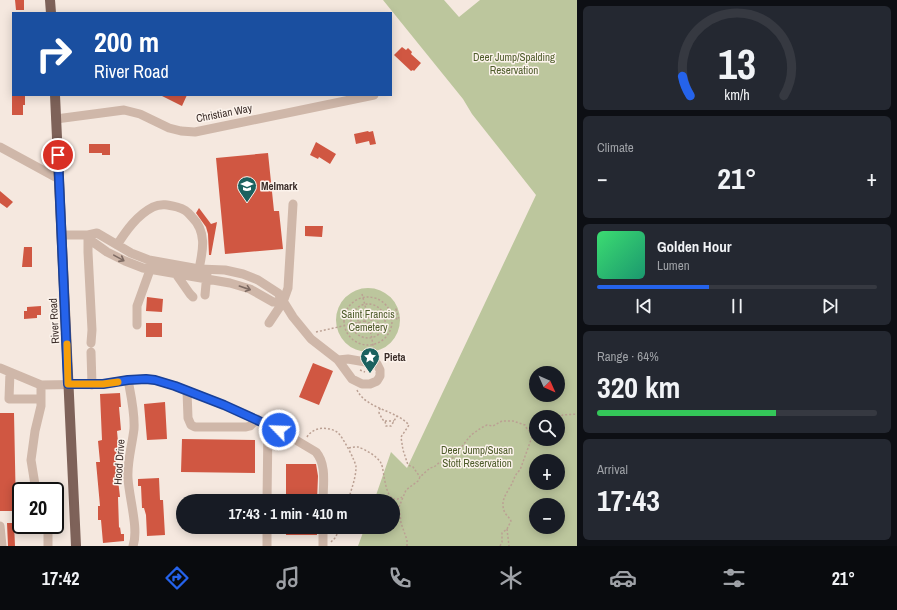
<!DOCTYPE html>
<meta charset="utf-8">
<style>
:root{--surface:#171b24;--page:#242831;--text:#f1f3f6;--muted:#9ea1a6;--line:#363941;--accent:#2563eb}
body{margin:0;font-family:"Archivo Narrow",sans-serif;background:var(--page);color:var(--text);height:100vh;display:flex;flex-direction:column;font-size:15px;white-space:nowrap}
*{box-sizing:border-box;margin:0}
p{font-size:13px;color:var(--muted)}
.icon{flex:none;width:22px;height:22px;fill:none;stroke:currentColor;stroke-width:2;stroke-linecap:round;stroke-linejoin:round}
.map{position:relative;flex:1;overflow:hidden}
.panel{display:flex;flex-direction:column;gap:6px;padding:6px;background:#0d0f14;width:320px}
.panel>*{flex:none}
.hud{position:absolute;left:12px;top:12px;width:380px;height:84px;border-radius:0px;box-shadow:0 2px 10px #0003;background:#1a4fa0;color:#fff;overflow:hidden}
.needle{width:26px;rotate:135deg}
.fabs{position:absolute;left:529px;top:366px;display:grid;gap:8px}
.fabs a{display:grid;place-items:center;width:36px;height:36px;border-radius:50%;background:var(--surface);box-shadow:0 2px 10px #0003;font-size:20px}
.speed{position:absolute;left:12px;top:482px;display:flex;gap:8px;font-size:20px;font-weight:700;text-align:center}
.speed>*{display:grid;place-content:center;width:52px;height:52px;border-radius:50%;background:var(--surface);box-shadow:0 2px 10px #0003;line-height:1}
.speed .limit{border:2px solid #111;border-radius:6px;background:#fff;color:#111}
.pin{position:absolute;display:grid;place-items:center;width:34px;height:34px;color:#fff;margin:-17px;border:2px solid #fff;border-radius:50%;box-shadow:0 1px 4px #0007}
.me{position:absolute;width:44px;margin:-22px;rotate:294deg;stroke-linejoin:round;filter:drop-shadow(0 0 3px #0008)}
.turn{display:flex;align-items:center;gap:14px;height:84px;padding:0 16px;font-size:18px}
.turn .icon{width:52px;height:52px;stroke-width:2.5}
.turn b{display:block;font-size:28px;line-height:34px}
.big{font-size:30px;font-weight:700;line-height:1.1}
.panel .tile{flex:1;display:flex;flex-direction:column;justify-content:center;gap:6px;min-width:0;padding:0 14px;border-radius:6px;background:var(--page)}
.panel .dial{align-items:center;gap:0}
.dial svg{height:104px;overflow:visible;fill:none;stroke:var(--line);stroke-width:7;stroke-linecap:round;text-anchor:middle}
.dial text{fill:var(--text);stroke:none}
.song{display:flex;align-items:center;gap:12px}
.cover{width:48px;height:48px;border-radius:6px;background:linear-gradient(135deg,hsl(140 70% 55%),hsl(160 70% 35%))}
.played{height:4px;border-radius:2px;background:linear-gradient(90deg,var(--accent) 40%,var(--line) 40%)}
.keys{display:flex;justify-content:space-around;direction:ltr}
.heat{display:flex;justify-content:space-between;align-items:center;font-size:22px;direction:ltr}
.charge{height:6px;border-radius:3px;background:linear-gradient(90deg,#34c759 64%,var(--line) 0)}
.trip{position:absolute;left:176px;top:494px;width:224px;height:40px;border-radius:20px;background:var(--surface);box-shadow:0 2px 10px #0003;font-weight:700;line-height:40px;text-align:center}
.dock{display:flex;height:64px;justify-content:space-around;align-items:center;background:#090b0e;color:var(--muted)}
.dock .icon{width:28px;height:28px}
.dock .current{color:var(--accent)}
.dock b{font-size:18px;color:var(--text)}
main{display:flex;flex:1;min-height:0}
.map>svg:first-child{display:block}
.green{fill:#bcc69d;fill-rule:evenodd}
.building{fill:#d05742}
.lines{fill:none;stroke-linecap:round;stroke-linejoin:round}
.path{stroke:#bba093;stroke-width:1.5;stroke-dasharray:2 2;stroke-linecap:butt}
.minor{stroke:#cfb7a9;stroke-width:9}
.major{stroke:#7e6259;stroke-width:10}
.oneway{stroke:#7e6b63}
.route-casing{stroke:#184099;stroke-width:10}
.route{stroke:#2563eb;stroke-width:7}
.slow{stroke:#f59e0b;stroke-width:7}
.labels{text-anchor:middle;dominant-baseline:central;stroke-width:3;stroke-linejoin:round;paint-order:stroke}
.park-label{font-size:11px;fill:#4e5c2b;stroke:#fcf3ec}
.street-label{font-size:11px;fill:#3b2d29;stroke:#fcf3ec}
.poi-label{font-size:11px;font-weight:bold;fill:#3b2d29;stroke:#fcf3ec;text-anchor:start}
</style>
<main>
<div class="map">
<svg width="577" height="546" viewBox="0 0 577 546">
<rect width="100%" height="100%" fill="#f5e8df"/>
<!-- green -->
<path class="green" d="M383 0H444L459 17 480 0H577V546H358L365 527H393V501H374L391 452 407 468 536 195 472 114 463 99ZM536 373H558V395H536ZM536 417H558V439H536ZM536 461H558V483H536ZM536 505H558V527H536Z
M336 320a32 32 0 1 1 64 0a32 32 0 1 1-64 0Z"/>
<!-- building -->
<path class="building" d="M15 0H24V10H16Z
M402 47 406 50 408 48 412 52 411 54 421 63 414 71 413 70 411 71 394 55Z
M12 95H25V105H23V115H12Z
M160 95H187L182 106Z
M368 131 369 132 373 131 376 144 370 145 369 141 356 144 354 134Z
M316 142 336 154 330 164 319 157 318 159 310 155Z
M89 144H110V155H102V153H89Z
M268 153 274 211H279L283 249 225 254 216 158Z
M0 191 13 202 7 208 0 203Z
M199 208 211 224 217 222 211 255H209L208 234 206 227 196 213Z
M305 226H323L322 237 305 236Z
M24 247H32V267H22Z
M147 297 163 299 162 312 146 311Z
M41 306V315H37V318L24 319V311H27V307Z
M146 323H162V337H146Z
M313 363 333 371 319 405 299 397Z
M120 393 121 407H119L121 430 117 431 119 453 115 454 120 497H118L119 528 120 527 121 534H124V541L103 543 101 520H98V506H100L96 462H100L98 441 102 440 100 394Z
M165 402 167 439 147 440 144 404Z
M0 413H14L16 511H0Z
M182 439 255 440V473L181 472Z
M286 464H316L318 476 317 501H286Z
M159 478 160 500H163L165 535 147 536 146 515 144 508H142L141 486H138V479Z
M240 495H255V501H240Z
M7 523H14L15 546H8Z
M286 527H317V535H286Z"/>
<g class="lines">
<!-- path -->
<path class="path" d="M362 294 368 317
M344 321a24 24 0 1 1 48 0a24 24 0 1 1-48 0Z
M351 321a17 17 0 1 1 34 0a17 17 0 1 1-34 0Z
M396 309 399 319H397L393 315Z
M358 321a10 10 0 1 1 20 0a10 10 0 1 1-20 0Z
M365 320a3 3 0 1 1 6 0a3 3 0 1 1-6 0Z
M371 320 391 316
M369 324 375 355
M316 332 365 321
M360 370 365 372
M357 390C366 409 396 410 409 425L401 437 403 450 408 465 413 467 420 477
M380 408 379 413 383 420 385 421 386 426H391L397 416
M558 418 563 415 577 414
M385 421H394
M307 437C313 427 327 426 337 432 342 435 356 462 356 467 356 478 351 490 348 501
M349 448C352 447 355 447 358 447 365 449 378 457 381 463 385 470 384 509 402 497
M507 529 509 546
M331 542 335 538 341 527
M407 546V540L401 523 399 507 406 490 418 481 420 477 430 468 434 467 440 462 448 461 458 454 463 445 471 435 481 428 487 425 493 426 502 421H513L525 425 527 429 530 431 532 437
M500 546 502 542V533L507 529 511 521C509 517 507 516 505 513 500 502 505 496 510 487 514 481 514 475 520 470L532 437 536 434"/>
<!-- minor -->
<path class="minor" d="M56 119 124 110 140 114 169 128 181 131 195 132 374 95
M0 147 59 179
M62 235H88L97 233 131 253 149 260 199 269 225 270 243 274 258 280 278 293 293 317 311 339 338 360 352 379 362 384H370L377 381 380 376V370L377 364 348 359 338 360
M88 235 93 242 107 252 125 261 143 268 230 283 250 289 273 302H283
M88 235V252L92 330 91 343
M117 245C126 231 137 215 153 207 161 203 169 205 177 207 184 209 187 211 192 217 207 232 203 250 199 269
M176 274 190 294 193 297
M205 295 207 273
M269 323 283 302 288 288 293 204
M137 325V306L150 270
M91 352 92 385
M0 368 41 385 103 384 128 380 146 379 155 380 175 386 224 405 268 425 267 501
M10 372 9 399H41
M128 380C131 396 135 413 134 429 132 446 127 462 128 478 129 498 139 529 133 546
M187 391 188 418 191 425 195 427H246L250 426 257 419
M268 425 279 430 316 452C327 465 323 485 323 501
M36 491 31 460 35 431 41 406V385
M0 526 2 546
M48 546V525
M267 546V527
M323 546V527"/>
<!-- major -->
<path class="major" d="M50 0 51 13
M55 95 76 546"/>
</g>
<!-- one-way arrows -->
<defs><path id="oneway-shaft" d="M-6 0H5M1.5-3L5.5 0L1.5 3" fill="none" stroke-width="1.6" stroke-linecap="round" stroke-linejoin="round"/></defs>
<g class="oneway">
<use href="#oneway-shaft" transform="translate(119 258) rotate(29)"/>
<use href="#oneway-shaft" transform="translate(245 288) rotate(19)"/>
</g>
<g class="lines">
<defs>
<path id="route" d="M58 155 68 384H103L128 380 146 379 155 380 175 386 224 405 279 430"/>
</defs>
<!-- route casing -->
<use href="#route" class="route-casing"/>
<!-- route -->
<use href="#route" class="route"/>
<!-- slow -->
<path class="slow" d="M67 344 68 384H103L118 382"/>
</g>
<!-- icons -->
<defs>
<symbol id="school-pin" viewBox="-11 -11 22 30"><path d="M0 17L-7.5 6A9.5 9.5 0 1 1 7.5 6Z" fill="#1b615f" stroke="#fcf3ec"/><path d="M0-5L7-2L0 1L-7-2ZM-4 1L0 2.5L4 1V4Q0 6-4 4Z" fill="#fff"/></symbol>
<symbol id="sight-pin" viewBox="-11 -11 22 30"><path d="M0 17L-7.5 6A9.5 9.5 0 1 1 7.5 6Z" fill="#1b615f" stroke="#fcf3ec"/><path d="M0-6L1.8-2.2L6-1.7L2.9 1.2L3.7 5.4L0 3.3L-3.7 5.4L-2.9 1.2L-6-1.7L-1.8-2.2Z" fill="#fff"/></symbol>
</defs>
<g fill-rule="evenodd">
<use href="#school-pin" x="236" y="175" width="22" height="30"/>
<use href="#sight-pin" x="359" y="346" width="22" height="30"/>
</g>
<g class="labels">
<!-- park labels -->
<g class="park-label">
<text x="514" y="57">Deer Jump/Spalding<tspan x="514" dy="13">Reservation</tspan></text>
<text x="368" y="314">Saint Francis<tspan x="368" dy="13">Cemetery</tspan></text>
<text x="477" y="450">Deer Jump/Susan<tspan x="477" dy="13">Stott Reservation</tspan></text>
</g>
<!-- street labels -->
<g class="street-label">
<text transform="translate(224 113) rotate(-11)">Christian Way</text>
<text transform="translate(54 321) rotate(-93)">River Road</text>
<text transform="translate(119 462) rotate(-86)">Hood Drive</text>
</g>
<!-- poi labels -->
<g class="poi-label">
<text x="261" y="186">Melmark</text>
<text x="384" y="357">Pieta</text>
</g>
</g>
</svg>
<div class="fabs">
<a><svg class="needle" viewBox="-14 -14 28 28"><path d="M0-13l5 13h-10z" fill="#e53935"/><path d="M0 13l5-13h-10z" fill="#9ea1a6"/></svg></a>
<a><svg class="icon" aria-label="search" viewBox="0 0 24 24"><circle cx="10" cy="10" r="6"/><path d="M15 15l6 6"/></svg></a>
<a>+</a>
<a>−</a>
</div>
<div class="speed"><div class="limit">20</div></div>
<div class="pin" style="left:58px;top:155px;background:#d93025"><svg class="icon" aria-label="arrive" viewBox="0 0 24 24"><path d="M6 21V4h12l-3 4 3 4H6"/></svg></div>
<svg class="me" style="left:279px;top:430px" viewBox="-20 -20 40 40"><circle r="17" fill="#2563eb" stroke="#fff" stroke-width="3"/><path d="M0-11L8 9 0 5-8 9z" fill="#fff"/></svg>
<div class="trip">17:43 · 1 min · 410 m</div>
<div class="hud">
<div class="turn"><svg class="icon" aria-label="right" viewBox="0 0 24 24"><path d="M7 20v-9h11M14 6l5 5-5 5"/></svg><div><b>200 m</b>River Road</div></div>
</div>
</div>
<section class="panel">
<div class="tile dial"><svg viewBox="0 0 100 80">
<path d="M14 69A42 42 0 1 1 86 69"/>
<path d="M14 69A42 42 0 0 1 8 54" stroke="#2563eb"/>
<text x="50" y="56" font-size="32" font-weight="700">13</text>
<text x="50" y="72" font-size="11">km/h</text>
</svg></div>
<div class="tile"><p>Climate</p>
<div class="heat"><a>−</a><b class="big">21°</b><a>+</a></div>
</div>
<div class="tile">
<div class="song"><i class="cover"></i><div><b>Golden Hour</b><p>Lumen</p></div></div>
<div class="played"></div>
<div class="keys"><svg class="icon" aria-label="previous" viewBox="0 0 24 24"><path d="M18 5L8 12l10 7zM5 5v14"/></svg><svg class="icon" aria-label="pause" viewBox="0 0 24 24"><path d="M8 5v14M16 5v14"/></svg><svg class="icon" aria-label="next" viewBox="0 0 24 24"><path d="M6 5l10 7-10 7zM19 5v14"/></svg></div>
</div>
<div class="tile"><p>Range · 64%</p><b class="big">320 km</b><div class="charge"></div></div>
<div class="tile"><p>Arrival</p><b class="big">17:43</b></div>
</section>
</main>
<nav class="dock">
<b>17:42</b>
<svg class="icon current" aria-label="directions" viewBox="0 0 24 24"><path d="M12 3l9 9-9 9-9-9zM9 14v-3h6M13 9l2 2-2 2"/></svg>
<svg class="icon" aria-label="music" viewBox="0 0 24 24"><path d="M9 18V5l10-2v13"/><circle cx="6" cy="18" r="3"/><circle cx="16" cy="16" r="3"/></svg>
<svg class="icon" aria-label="phone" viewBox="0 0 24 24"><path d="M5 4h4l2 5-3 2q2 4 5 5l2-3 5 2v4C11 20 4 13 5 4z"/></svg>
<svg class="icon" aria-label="climate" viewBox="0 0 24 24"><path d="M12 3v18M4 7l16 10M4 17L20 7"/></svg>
<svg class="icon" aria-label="car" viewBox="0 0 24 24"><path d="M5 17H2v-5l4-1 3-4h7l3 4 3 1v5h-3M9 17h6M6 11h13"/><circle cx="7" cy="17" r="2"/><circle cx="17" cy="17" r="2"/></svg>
<svg class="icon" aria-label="filters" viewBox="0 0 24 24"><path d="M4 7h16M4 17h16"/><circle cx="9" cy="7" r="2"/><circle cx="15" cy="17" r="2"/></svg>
<b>21°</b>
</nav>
